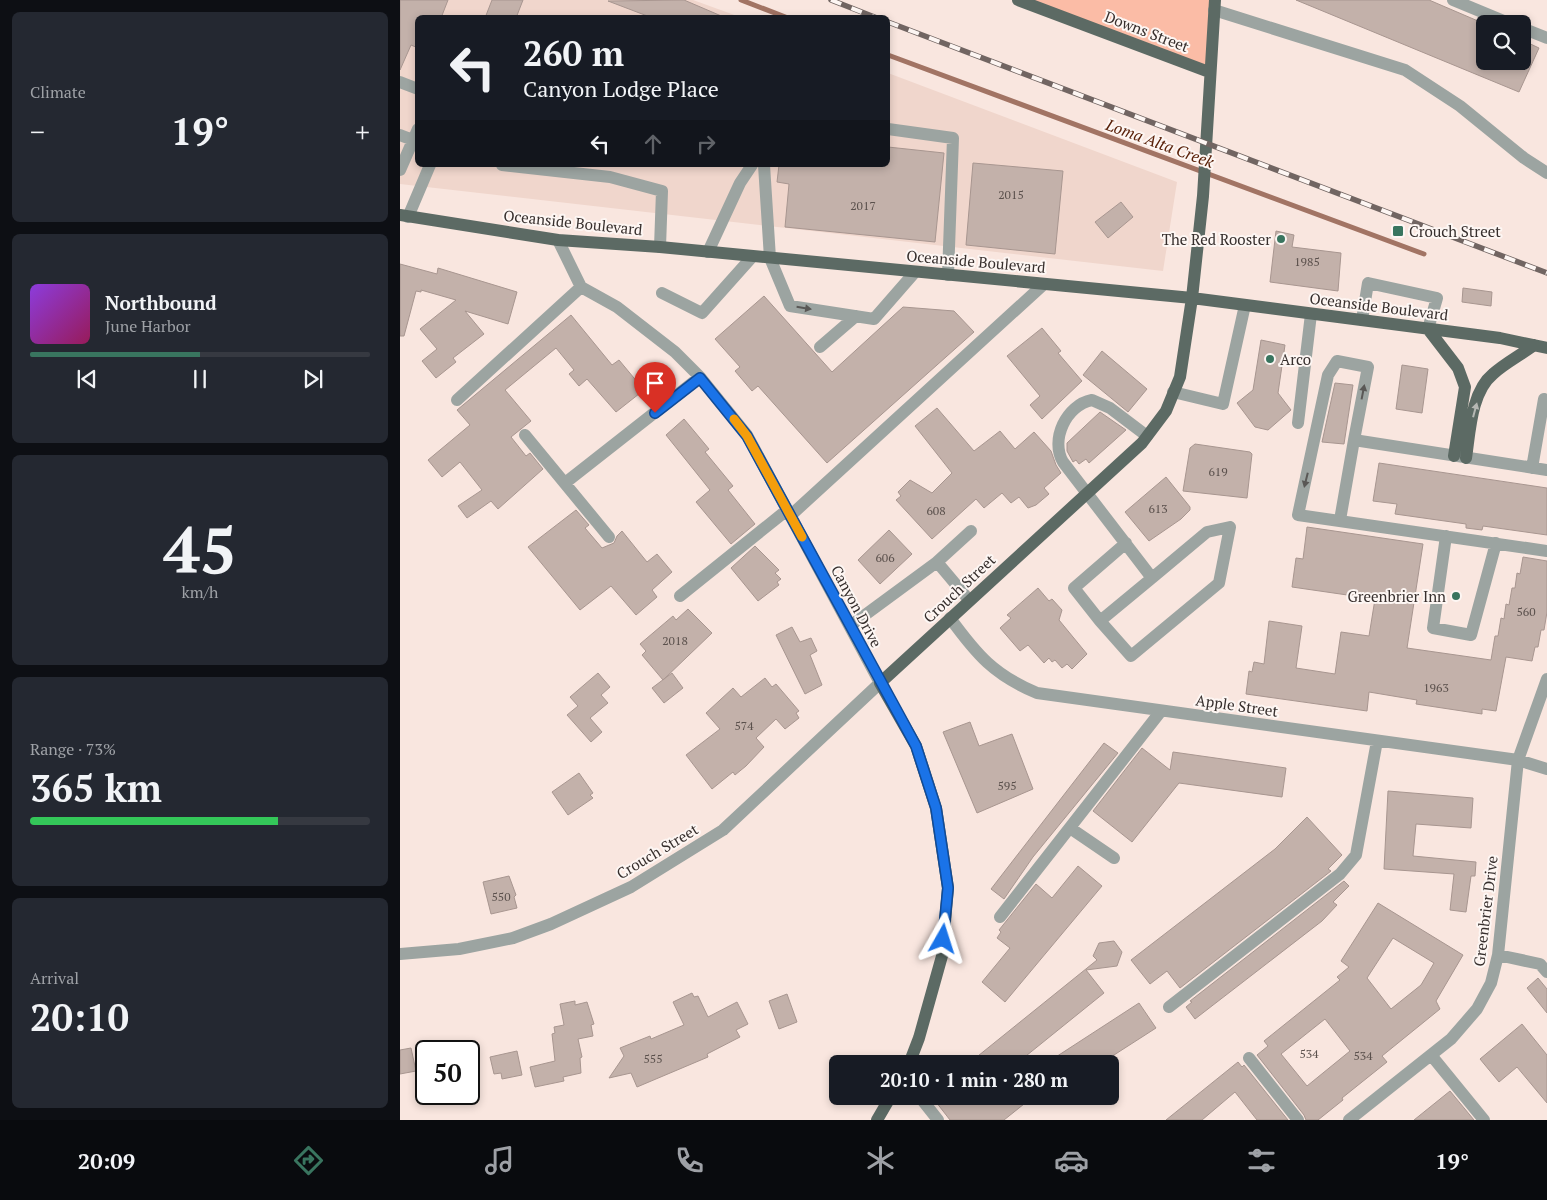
<!DOCTYPE html>
<meta charset="utf-8">
<style>
:root{--surface:#171b24;--page:#242831;--text:#f1f3f6;--muted:#9ea1a6;--line:#363941;--accent:#39755f}
body{margin:0;font-family:"PT Serif",serif;background:var(--page);color:var(--text);height:100vh;display:flex;flex-direction:column;font-size:19px;white-space:nowrap}
*{box-sizing:border-box;margin:0}
p{font-size:16px;color:var(--muted)}
.icon{flex:none;width:28px;height:28px;fill:none;stroke:currentColor;stroke-width:2;stroke-linecap:round;stroke-linejoin:round}
.map{position:relative;flex:1;overflow:hidden}
.panel{display:flex;flex-direction:column;gap:12px;padding:12px;background:#0d0f14;width:400px}
.panel>*{flex:none}
.banner{position:absolute;left:15px;top:15px;width:475px;height:152px;border-radius:8px;box-shadow:0 2px 8px #0003;background:#171b24;color:var(--text);overflow:hidden}
.tools{position:absolute;left:1076px;top:15px;display:grid;gap:10px}
.tools a{display:grid;place-items:center;width:55px;height:55px;border-radius:8px;background:var(--surface);box-shadow:0 2px 8px #0003;font-size:25px}
.speed{position:absolute;left:15px;top:1040px;display:flex;gap:10px;font-size:25px;font-weight:700;text-align:center}
.speed>*{display:grid;place-content:center;width:65px;height:65px;border-radius:50%;background:var(--surface);box-shadow:0 2px 8px #0003;line-height:1}
.speed .limit{border:2px solid #111;border-radius:8px;background:#fff;color:#111}
.pin{position:absolute;display:grid;place-items:center;width:42px;height:42px;color:#fff;margin:-51px -21px;border-radius:50% 50% 50% 0;rotate:-45deg;box-shadow:0 0 5px #0007}
.pin .icon{rotate:45deg}
.me{position:absolute;width:55px;margin:-28px;rotate:6deg;stroke-linejoin:round;filter:drop-shadow(0 0 4px #0008)}
.turn{display:flex;align-items:center;gap:18px;height:105px;padding:0 25px;font-size:22px}
.turn .icon{width:65px;height:65px;stroke-width:2.5}
.turn b{display:block;font-size:35px;line-height:42px}
.lanes{display:flex;align-items:center;height:48px;padding:0 25px;background:#0003;justify-content:center;gap:25px;direction:ltr}
.lanes .off{opacity:.35}
.big{font-size:38px;font-weight:800;line-height:1.1}
.panel .tile{flex:1;display:flex;flex-direction:column;justify-content:center;gap:8px;min-width:0;padding:0 18px;border-radius:8px;background:var(--page)}
.panel .dial{align-items:center;gap:0}
.dial b{font-size:65px;line-height:1}
.song{display:flex;align-items:center;gap:15px}
.cover{width:60px;height:60px;border-radius:8px;background:linear-gradient(135deg,hsl(270 70% 55%),hsl(330 70% 35%))}
.played{height:5px;border-radius:2px;background:linear-gradient(90deg,var(--accent) 50%,var(--line) 50%)}
.keys{display:flex;justify-content:space-around;direction:ltr}
.heat{display:flex;justify-content:space-between;align-items:center;font-size:28px;direction:ltr}
.charge{height:8px;border-radius:4px;background:linear-gradient(90deg,#34c759 73%,var(--line) 0)}
.trip{position:absolute;left:429px;top:1055px;width:290px;height:50px;border-radius:8px;background:var(--surface);box-shadow:0 2px 8px #0003;font-weight:800;line-height:50px;text-align:center}
.menu{display:flex;height:80px;justify-content:space-around;align-items:center;background:#090b0e;color:var(--muted)}
.menu .icon{width:35px;height:35px}
.menu .current{color:var(--accent)}
.menu b{font-size:22px;color:var(--text)}
main{display:flex;flex:1;min-height:0}
.map>svg:first-child{display:block}
.built{fill:#f0d6cc}
.green{fill:#fbbca6}
.lines{fill:none;stroke-linecap:round;stroke-linejoin:round}
.stream{stroke:#a27464;stroke-width:5}
.building{fill:#c3b1aa;stroke:#a89690;fill-rule:evenodd}
.minor{stroke:#9ca4a1;stroke-width:12}
.major{stroke:#5c6a64;stroke-width:12}
.rail-casing{stroke:#716562;stroke-width:5.5}
.rail{stroke:#fdf6f3;stroke-width:4;stroke-dasharray:11;stroke-linecap:butt}
.oneway{fill:#5a5856}
.oneway2{fill:#b5b7b3}
.route-casing{stroke:#114b97;stroke-width:12}
.route{stroke:#1a73e8;stroke-width:9}
.slow{stroke:#f59e0b;stroke-width:9}
.poi-dot{fill:#39755f;stroke:#fdf6f3;stroke-width:2}
.labels{text-anchor:middle;dominant-baseline:central;stroke-width:4;stroke-linejoin:round;paint-order:stroke}
.number-label{font-size:12px;fill:#5a504c}
.street-label{font-size:15px;fill:#372f2d;stroke:#fdf6f3}
.poi-label{font-size:15px;fill:#372f2d;stroke:#fdf6f3;text-anchor:start}
.water-label{font-size:16px;font-style:italic;fill:#592008;stroke:#fdf6f3}
</style>
<main>
<section class="panel">
<div class="tile"><p>Climate</p>
<div class="heat"><a>−</a><b class="big">19°</b><a>+</a></div>
</div>
<div class="tile">
<div class="song"><i class="cover"></i><div><b>Northbound</b><p>June Harbor</p></div></div>
<div class="played"></div>
<div class="keys"><svg class="icon" aria-label="previous" viewBox="0 0 24 24"><path d="M18 5L8 12l10 7zM5 5v14"/></svg><svg class="icon" aria-label="pause" viewBox="0 0 24 24"><path d="M8 5v14M16 5v14"/></svg><svg class="icon" aria-label="next" viewBox="0 0 24 24"><path d="M6 5l10 7-10 7zM19 5v14"/></svg></div>
</div>
<div class="tile dial"><b>45</b><p>km/h</p></div>
<div class="tile"><p>Range · 73%</p><b class="big">365 km</b><div class="charge"></div></div>
<div class="tile"><p>Arrival</p><b class="big">20:10</b></div>
</section>
<div class="map">
<svg width="1147" height="1120" viewBox="0 0 1147 1120">
<rect width="100%" height="100%" fill="#f9e6df"/>
<!-- built -->
<path class="built" d="M0 0H293L340 17 18 18V165H488V73L777 182 763 271 0 184Z"/>
<!-- green -->
<path class="green" d="M618 0H815L809 72Z"/>
<g class="lines">
<!-- stream -->
<path class="stream" d="M341 0 388 18
M488 55 1024 254"/>
</g>
<!-- building -->
<path class="building" d="M0 0H48L41 18H18V48L11 45 0 70Z
M92 0H123L116 18H85Z
M284 0 326 18 250 17 208 1Z
M896 0H1029L1085 24V61H1122V40L1139 48 1119 92Z
M488 147 544 153 535 242 385 227 389 184 377 182 379 165H488Z
M573 163 663 171 655 254 566 245Z
M721 202 733 217 708 238 695 222Z
M876 231 894 235 892 247 941 253 938 291 870 282Z
M0 264 37 274 38 268 117 292 108 324 65 311 84 334 53 358 56 362 36 378 22 361 37 349 20 329 56 300 21 290V292L16 291 4 336H0Z
M1063 288 1092 292 1091 306 1062 302Z
M364 296 432 372 503 307 554 311 574 332 427 463 358 386 352 391 335 371 340 367 315 339Z
M171 315 212 365 219 360 244 390 216 412 187 379 179 386 169 374 174 370 156 348 105 390 131 421 111 437 126 456 130 453 143 469 98 509 91 501 67 518 58 506 82 490 60 462 42 477 28 460 70 425 57 410Z
M642 328 661 351 658 353 682 381 642 419 630 405 640 396 607 356Z
M861 340 885 345 878 393 891 410 868 430 855 427 837 403 853 390Z
M702 351 747 389 728 412 683 375Z
M1002 365 1028 369 1022 413 996 409Z
M935 383 953 385 944 444 922 442Z
M537 408 574 451 600 431 615 449 634 432 651 451 656 465 661 473 644 488 649 494 636 505 628 508 619 497 611 503 602 493 584 508 576 499 532 539 496 500 501 496 498 492 510 480 532 493 552 473 515 426Z
M700 412 726 430 689 463 686 459 679 464 676 460 673 462 667 451V443Z
M284 419 309 449 305 452 333 486 328 490 355 524 331 544 296 502 310 490 266 435Z
M795 444 850 452 852 454 847 498 783 491 790 448Z
M979 463 1147 488V535L1083 526 1082 530 1066 528V524L995 514 997 504 973 501Z
M766 477 790 507V510L781 519 749 541 725 512Z
M176 510 189 525 185 528 202 548 214 543 217 536 222 531 247 562 257 554 272 572 252 590 257 597 236 615 211 586 180 610 128 547Z
M907 527 1023 544 1007 648 1091 660 1095 636H1098L1101 618 1104 619 1106 604 1109 605 1112 588H1115L1117 573 1120 574 1123 557 1147 561V612L1144 630H1141L1138 647H1135L1132 661 1106 657 1096 711 1082 709V714L1016 704 1017 700 969 692 967 711 846 694 849 671 852 672 854 662 864 664 869 621 902 626 896 668 935 674 941 632 969 636 975 599 892 587 896 558 903 559Z
M489 530 512 554 480 584 458 560Z
M355 546 379 570 375 573 381 579 377 582 379 585 358 601 331 568Z
M638 588 649 601 652 599 662 610 659 620 687 654 672 669 667 664 662 668 655 660 652 662 649 658 644 663 628 645 620 651 600 628 611 618 607 615Z
M288 609 312 633 263 680 242 655 246 651 240 644 273 616 276 620Z
M392 627 400 642 411 638 417 651 410 655 422 685 405 694 376 635Z
M198 673 210 687 201 695 208 703 190 718 202 732 191 742 167 715 178 706 170 697Z
M272 673 283 688 264 703 252 688Z
M365 678 372 687 376 684 399 711 396 713 399 718 385 729 376 719 356 738 364 747 346 766 335 775 333 772 312 789 286 755 320 729 306 713 333 688 341 697Z
M570 722 579 746 612 734 633 789 577 813 543 732Z
M704 743 718 753 633 857 604 899 591 889Z
M742 748 770 770 773 752 886 768 882 797 779 783 732 842 693 811Z
M179 773 193 793 190 795 193 798 168 815 152 792Z
M988 791 1073 798 1071 828 1016 824 1013 856 1076 862 1075 876H1071L1066 912 1050 910 1054 874 984 869Z
M907 817 942 855 928 869 931 871 780 988 767 971 750 984 731 960 875 849Z
M678 866 702 886 605 1002 582 982 610 948 597 938 601 932 599 930 636 884 652 898Z
M109 876 116 895 114 897 117 908 91 914 83 882Z
M944 881 949 886 933 902 937 905 922 921 795 1019 786 1007 792 1002 790 1001Z
M978 903 1063 955 1036 1001 1040 1009 982 1056 987 1062 942 1098 943 1100 918 1120H906L904 1115 857 1055 868 1046 864 1041 940 980 937 977 949 967 941 961ZM993 938 1034 963 1021 985 991 1009 967 978ZM925 1019 950 1051 907 1086 881 1054Z
M714 941 722 952 717 966 686 970 704 993 616 1064H568L697 960 693 956 699 943Z
M1138 978 1147 989V1013L1127 988Z
M292 993 294 997 298 996 308 1017 337 1002 348 1024 336 1030 340 1037 307 1054 308 1057 237 1087 231 1073 209 1078 224 1056 220 1048 250 1036 251 1039 284 1025 273 1002Z
M387 994 397 1022 379 1029 369 1001Z
M175 1001V1005L187 1002 194 1024 191 1025 193 1036 178 1039 182 1057 180 1058 181 1073 163 1077 164 1081 135 1087 130 1067 155 1061 152 1034 155 1033 154 1027 164 1025 160 1004Z
M739 1003 756 1028 700 1064H645Z
M1122 1024 1147 1055V1103L1117 1067 1099 1082 1080 1059Z
M11 1048 16 1071 0 1074V1050Z
M117 1051 122 1075 102 1079 101 1073 94 1074 90 1057Z
M838 1062 842 1067 844 1065 888 1120H857L835 1092 802 1120H766Z
M1050 1091 1074 1120H1014Z
M543 1096H634L604 1120H550L536 1102Z"/>
<g class="lines">
<!-- minor -->
<path class="minor" d="M1053 0 1111 24
M814 10 1005 70 1060 106 1124 158 1147 173
M1122 28 1147 38
M0 82 18 89
M488 129 553 138 548 275
M0 135 13 140
M102 165 210 177 262 191 260 247
M364 165 370 258 390 306 474 319 515 272
M0 170 18 129
M8 217 30 165
M308 252 340 183 352 165
M262 293 302 313 352 257
M962 320 968 283 1037 298 1028 329
M420 347 456 316
M773 392 823 404 845 305
M57 400 181 287
M898 423 911 314
M125 435 209 537
M747 436 710 408 692 400C666 405 650 440 663 462L752 578 700 621 731 656 819 583 830 527 807 532 752 578
M954 440 968 367 937 361 928 375 898 515 1147 551
M1132 468 1144 399 1147 400
M165 483 300 377
M390 516 644 284
M940 520 954 440 1147 470
M1046 536 1033 628 1071 635 1096 543
M537 562 571 531
M280 596 387 510
M550 618C577 655 594 675 637 693L1118 760 1147 769
M700 621 674 588 726 543
M450 626 537 562 569 600
M670 828 714 858
M600 917 761 711
M0 954 59 949 113 938 151 924 231 887 323 830 480 683 347 435 300 377 275 352 217 307 181 287 158 240
M1098 955 1140 964 1147 972
M769 1007 940 874 956 855 977 741
M1031 1055 1084 1120
M849 1058 898 1120
M519 1096 538 1120
M949 1120 1051 1039 1077 1009 1091 983 1098 955 1118 760 1147 679"/>
<!-- major -->
<path class="major" d="M618 0 809 72
M0 215 158 240 260 247 792 298 1100 338 1147 348
M1028 329 1058 368 1065 387 1054 456
M1066 458C1070 432 1071 392 1093 374 1105 363 1121 355 1134 345
M509 1064 519 1038 542 956 548 888 536 808 516 746 480 683 742 443 766 411 780 377 792 298 803 196 815 0
M477 1120 491 1096"/>
<defs>
<path id="rail" d="M431 0 477 18
M488 22 1147 273"/>
</defs>
<!-- rail casing -->
<use href="#rail" class="rail-casing"/>
<!-- rail -->
<use href="#rail" class="rail"/>
</g>
<!-- one-way arrows -->
<defs><path id="oneway-solid" d="M-6-.8H1V-3.2L6.5 0L1 3.2V.8H-6Z" transform="scale(1.25)"/></defs>
<g class="oneway">
<use href="#oneway-solid" transform="translate(404 308) rotate(9)"/>
<use href="#oneway-solid" transform="translate(963 392) rotate(-79)"/>
<use href="#oneway-solid" transform="translate(906 480) rotate(104)"/>
</g>
<use class="oneway2" href="#oneway-solid" transform="translate(1075 410) rotate(-75)"/>
<g class="lines">
<defs>
<path id="route" d="M255 413 300 378 347 436 516 746 536 808 548 888 543 939"/>
</defs>
<!-- route casing -->
<use href="#route" class="route-casing"/>
<!-- route -->
<use href="#route" class="route"/>
<!-- slow -->
<path class="slow" d="M334 419 347 436 402 537"/>
</g>
<!-- markers -->
<g class="poi-dot">
<rect x="992" y="225" width="12" height="12" rx="2.5"/>
<circle cx="881" cy="239" r="5"/>
<circle cx="870" cy="359" r="5"/>
<circle cx="1056" cy="596" r="5"/>
</g>
<g class="labels">
<!-- number labels -->
<g class="number-label">
<text x="611" y="194">2015</text>
<text x="463" y="205">2017</text>
<text x="907" y="261">1985</text>
<text x="818" y="471">619</text>
<text x="758" y="508">613</text>
<text x="536" y="510">608</text>
<text x="485" y="557">606</text>
<text x="1126" y="611">560</text>
<text x="275" y="640">2018</text>
<text x="1036" y="687">1963</text>
<text x="344" y="725">574</text>
<text x="607" y="785">595</text>
<text x="101" y="896">550</text>
<text x="909" y="1053">534</text>
<text x="963" y="1055">534</text>
<text x="253" y="1058">555</text>
</g>
<!-- street labels -->
<g class="street-label">
<text transform="translate(747 31) rotate(21)">Downs Street</text>
<text transform="translate(173 222) rotate(6)">Oceanside Boulevard</text>
<text transform="translate(576 261) rotate(5)">Oceanside Boulevard</text>
<text transform="translate(979 306) rotate(7)">Oceanside Boulevard</text>
<text transform="translate(559 588) rotate(-43)">Crouch Street</text>
<text transform="translate(457 606) rotate(62)">Canyon Drive</text>
<text transform="translate(837 705) rotate(8)">Apple Street</text>
<text transform="translate(257 851) rotate(-31)">Crouch Street</text>
<text transform="translate(1085 911) rotate(-83)">Greenbrier Drive</text>
</g>
<!-- poi labels -->
<g class="poi-label">
<text x="1009" y="231">Crouch Street</text>
<text x="871" y="239" text-anchor="end">The Red Rooster</text>
<text x="880" y="359">Arco</text>
<text x="1046" y="596" text-anchor="end">Greenbrier Inn</text>
</g>
<!-- water labels -->
<g class="water-label">
<text transform="translate(760 143) rotate(20)">Loma Alta Creek</text>
</g>
</g>
</svg>
<div class="tools">
<a><svg class="icon" aria-label="search" viewBox="0 0 24 24"><circle cx="10" cy="10" r="6"/><path d="M15 15l6 6"/></svg></a>
</div>
<div class="speed"><div class="limit">50</div></div>
<div class="pin" style="left:255px;top:413px;background:#d93025"><svg class="icon" aria-label="arrive" viewBox="0 0 24 24"><path d="M6 21V4h12l-3 4 3 4H6"/></svg></div>
<svg class="me" style="left:543px;top:939px" viewBox="-20 -20 40 40"><path d="M0-17L14 15 0 8-14 15z" fill="#1a73e8" stroke="#fff" stroke-width="4"/></svg>
<div class="trip">20:10 · 1 min · 280 m</div>
<div class="banner">
<div class="turn"><svg class="icon" aria-label="left" viewBox="0 0 24 24"><path d="M17 20v-9H6M10 6l-5 5 5 5"/></svg><div><b>260 m</b>Canyon Lodge Place</div></div>
<div class="lanes"><svg class="icon" aria-label="left" viewBox="0 0 24 24"><path d="M17 20v-9H6M10 6l-5 5 5 5"/></svg><svg class="icon off" aria-label="ahead" viewBox="0 0 24 24"><path d="M12 20V5M6 11l6-6 6 6"/></svg><svg class="icon off" aria-label="right" viewBox="0 0 24 24"><path d="M7 20v-9h11M14 6l5 5-5 5"/></svg></div>
</div>
</div>
</main>
<nav class="menu">
<b>20:09</b>
<svg class="icon current" aria-label="directions" viewBox="0 0 24 24"><path d="M12 3l9 9-9 9-9-9zM9 14v-3h6M13 9l2 2-2 2"/></svg>
<svg class="icon" aria-label="music" viewBox="0 0 24 24"><path d="M9 18V5l10-2v13"/><circle cx="6" cy="18" r="3"/><circle cx="16" cy="16" r="3"/></svg>
<svg class="icon" aria-label="phone" viewBox="0 0 24 24"><path d="M5 4h4l2 5-3 2q2 4 5 5l2-3 5 2v4C11 20 4 13 5 4z"/></svg>
<svg class="icon" aria-label="climate" viewBox="0 0 24 24"><path d="M12 3v18M4 7l16 10M4 17L20 7"/></svg>
<svg class="icon" aria-label="car" viewBox="0 0 24 24"><path d="M5 17H2v-5l4-1 3-4h7l3 4 3 1v5h-3M9 17h6M6 11h13"/><circle cx="7" cy="17" r="2"/><circle cx="17" cy="17" r="2"/></svg>
<svg class="icon" aria-label="filters" viewBox="0 0 24 24"><path d="M4 7h16M4 17h16"/><circle cx="9" cy="7" r="2"/><circle cx="15" cy="17" r="2"/></svg>
<b>19°</b>
</nav>
